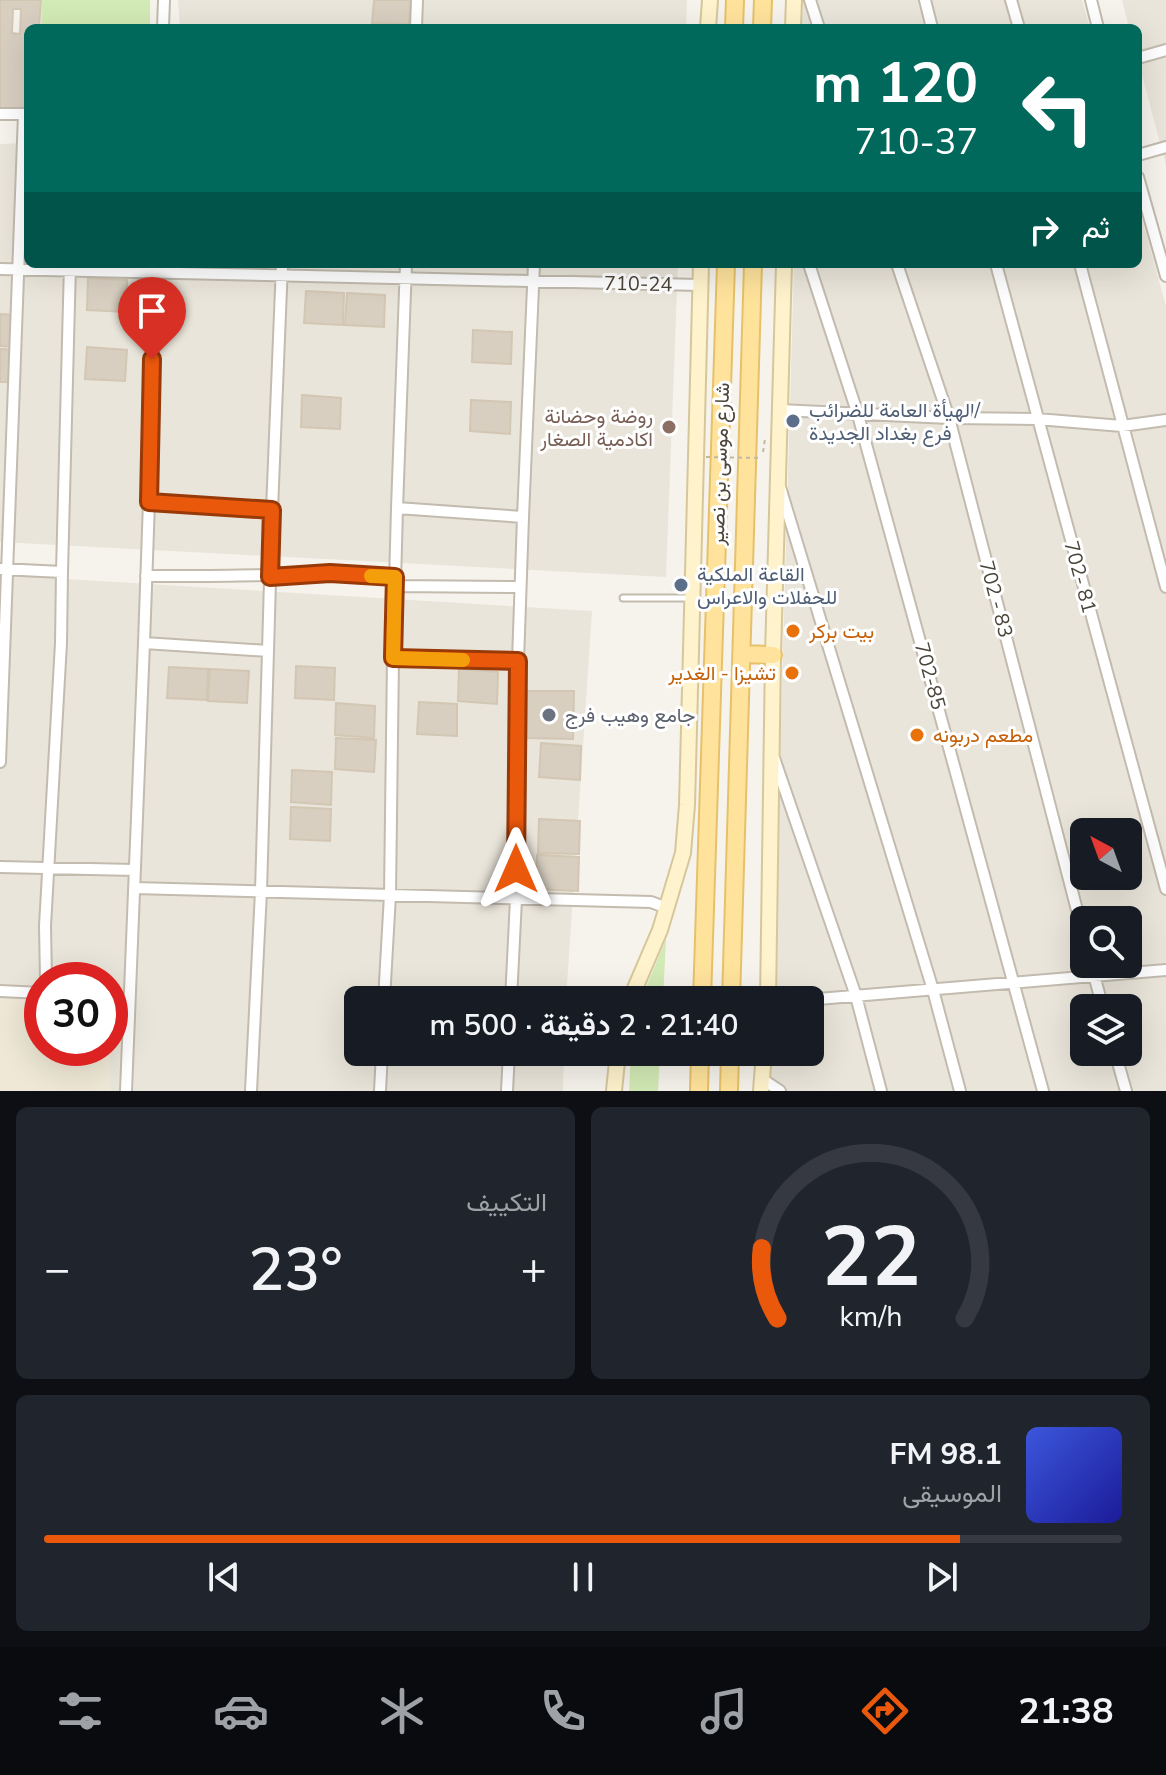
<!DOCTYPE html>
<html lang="ar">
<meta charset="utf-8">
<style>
:root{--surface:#171b24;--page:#20242c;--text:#f1f3f6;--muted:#9ea1a6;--line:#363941;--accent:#ea580c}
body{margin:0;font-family:"Nunito Sans",Vazirmatn,sans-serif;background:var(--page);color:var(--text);direction:rtl;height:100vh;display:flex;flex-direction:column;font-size:30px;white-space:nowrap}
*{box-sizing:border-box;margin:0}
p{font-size:26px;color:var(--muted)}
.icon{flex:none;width:44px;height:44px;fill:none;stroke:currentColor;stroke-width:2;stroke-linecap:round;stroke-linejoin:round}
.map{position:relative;height:1091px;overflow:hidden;direction:ltr}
.details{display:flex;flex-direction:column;gap:16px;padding:16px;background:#0d0f14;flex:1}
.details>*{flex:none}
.guide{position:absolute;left:24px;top:24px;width:1118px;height:244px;border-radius:12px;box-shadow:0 8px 32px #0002;direction:rtl;background:#00695c;color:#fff;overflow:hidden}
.needle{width:52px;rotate:319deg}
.controls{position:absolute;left:1070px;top:818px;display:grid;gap:16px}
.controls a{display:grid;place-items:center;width:72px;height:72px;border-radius:12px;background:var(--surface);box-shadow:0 8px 32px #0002;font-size:40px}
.speed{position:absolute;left:24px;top:962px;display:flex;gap:16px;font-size:40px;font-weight:700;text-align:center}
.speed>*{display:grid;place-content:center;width:104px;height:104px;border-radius:50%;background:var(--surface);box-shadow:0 8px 32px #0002;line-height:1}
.speed .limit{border:12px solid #d22;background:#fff;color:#111}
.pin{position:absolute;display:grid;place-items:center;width:68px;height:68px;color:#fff;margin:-82px -34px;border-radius:50% 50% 50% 0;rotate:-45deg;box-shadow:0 0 8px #0007}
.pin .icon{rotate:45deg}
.me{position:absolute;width:88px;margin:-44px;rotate:0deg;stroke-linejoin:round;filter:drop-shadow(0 0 6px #0008)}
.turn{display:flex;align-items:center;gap:28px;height:168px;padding:0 32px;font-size:36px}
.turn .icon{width:104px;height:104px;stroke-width:2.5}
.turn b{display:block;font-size:56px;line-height:68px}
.then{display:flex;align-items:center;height:76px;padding:0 32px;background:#0003;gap:16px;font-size:30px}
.big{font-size:60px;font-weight:600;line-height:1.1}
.details .tile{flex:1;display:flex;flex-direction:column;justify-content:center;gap:12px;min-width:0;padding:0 28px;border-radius:12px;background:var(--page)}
.details .dial{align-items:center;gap:0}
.dial svg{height:208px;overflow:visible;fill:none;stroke:var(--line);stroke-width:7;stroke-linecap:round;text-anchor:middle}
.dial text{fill:var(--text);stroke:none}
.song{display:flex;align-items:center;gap:24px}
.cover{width:96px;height:96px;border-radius:12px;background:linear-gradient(135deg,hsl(230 70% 55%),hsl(240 70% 35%))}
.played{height:8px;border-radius:4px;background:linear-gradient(90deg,var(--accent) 85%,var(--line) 85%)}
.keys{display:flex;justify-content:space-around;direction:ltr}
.heat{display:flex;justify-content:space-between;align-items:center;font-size:44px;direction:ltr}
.details .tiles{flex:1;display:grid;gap:16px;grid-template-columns:1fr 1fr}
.tile:last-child{grid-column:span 2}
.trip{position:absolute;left:344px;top:986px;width:480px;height:80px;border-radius:12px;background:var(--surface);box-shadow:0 8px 32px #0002;font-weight:600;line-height:80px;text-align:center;direction:rtl}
.tab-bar{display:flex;height:128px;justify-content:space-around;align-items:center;background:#090b0e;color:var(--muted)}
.tab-bar .icon{width:56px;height:56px}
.tab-bar .active{color:var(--accent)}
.tab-bar b{font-size:36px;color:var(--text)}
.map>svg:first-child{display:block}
.residential{fill:#eae5da;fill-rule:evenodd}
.education{fill:#efe8d6}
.green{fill:#d2eab5}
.building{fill:#d8cfc1;stroke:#d3c7b4;stroke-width:2;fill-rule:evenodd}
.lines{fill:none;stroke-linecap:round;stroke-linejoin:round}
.lane-casing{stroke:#c2bbae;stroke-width:9}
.street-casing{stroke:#c2bbae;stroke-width:14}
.secondary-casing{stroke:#d6c79b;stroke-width:18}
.primary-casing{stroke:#e6c16a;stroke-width:20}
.path{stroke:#c4b79f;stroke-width:2;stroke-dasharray:4 4;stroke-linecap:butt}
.lane{stroke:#fff;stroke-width:5}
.street{stroke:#fff;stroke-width:10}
.secondary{stroke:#fff3cd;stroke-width:14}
.primary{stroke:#ffe39c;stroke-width:16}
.path-bridge{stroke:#c4b79f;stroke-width:2;stroke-dasharray:4 4;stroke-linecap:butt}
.route-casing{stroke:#983908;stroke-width:20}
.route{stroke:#ea580c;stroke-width:14}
.slow{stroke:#f59e0b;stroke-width:14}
.service-dot{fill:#5c6f8a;stroke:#fff;stroke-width:3}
.education-dot{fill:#8d6e63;stroke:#fff;stroke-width:3}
.food-dot{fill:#e8710a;stroke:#fff;stroke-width:3}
.worship-dot{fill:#6b7280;stroke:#fff;stroke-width:3}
.labels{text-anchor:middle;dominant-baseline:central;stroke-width:6;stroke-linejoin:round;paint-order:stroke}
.street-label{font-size:20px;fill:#4b4439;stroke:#fff}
.service-label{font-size:20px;fill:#4e5e75;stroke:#fff;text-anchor:start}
.education-label{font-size:20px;fill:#785e54;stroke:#fff;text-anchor:end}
.food-label{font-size:20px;fill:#c56008;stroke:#fff;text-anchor:start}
.worship-label{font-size:20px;fill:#5b616d;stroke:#fff;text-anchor:start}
</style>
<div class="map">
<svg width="1166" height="1091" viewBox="0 0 1166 1091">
<rect width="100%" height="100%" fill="#f6f3ec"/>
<!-- residential -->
<path class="residential" d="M178 0H687L686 28H180Z
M803 0H1082L1090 28H802Z
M1122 0H1166V166L1138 60V28H1129Z
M28 143V264H678L666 577 0 542V144Z
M1138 204 1166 306V1091H770L771 1052H810V1000H773L794 264H1138ZM1084 832H1128V876H1084ZM1084 920H1128V964H1084ZM1084 1008H1128V1052H1084Z
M0 575 592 611 566 1000H358V1052H564L563 1091H0ZM42 980H110V1048H42Z"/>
<!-- education -->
<path class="education" d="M0 999 42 1000V1048H110L111 1002 110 1091H0Z"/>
<!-- green -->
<path class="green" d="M42 0H150V28H41Z
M666 939 663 1000H641Z
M631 1052H660L658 1091H629Z"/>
<!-- building -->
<path class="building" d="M0 0H41L39 28H28V109L0 108ZM13 9H21L20 34 12 33Z
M374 0H411L409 24 372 23Z
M88 278 127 280 126 312 87 310Z
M306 291 344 293 343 325 304 323Z
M347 293 385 295 384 327 345 325Z
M0 314 15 315 13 347 0 346Z
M473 330 512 332 511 364 472 362Z
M87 347 127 350 125 381 85 379Z
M0 349 13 350 12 382H0Z
M302 395 341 398 340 429 301 427Z
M471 400 511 402 510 434 470 431Z
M296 666 335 668 334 700 295 698Z
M169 667 208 669 207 700 167 698Z
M210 669 249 671 247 703 208 701Z
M459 669 498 672 497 704 458 701Z
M525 691H574L573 739 524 738Z
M419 702 457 704V736L417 734Z
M336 703 375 706 374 738 335 735Z
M336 738 376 740 374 772 335 769Z
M541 743 581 746 580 780 539 777Z
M292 770 332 772 331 805 291 802Z
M291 807 331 809 330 841 290 839Z
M539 819 580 821 579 854 538 853Z
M537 855 579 857 578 891 536 889Z"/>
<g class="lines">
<defs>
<path id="lane" d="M623 598H691"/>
<path id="street" d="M810 0 819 28
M925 0 932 28
M1011 0 1019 28
M1091 0 1098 28
M163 28 164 0
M416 28 417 0
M1138 58 1166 50
M0 114H28
M1138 155 1166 147
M1138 177 1166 276
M155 264 149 502 272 510 282 264
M406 264 397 508 523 517 534 264
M809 264 858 415 1043 1091
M897 264 949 418 1084 937
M996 264 1166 889
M1080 264 1166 587
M0 269 700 285
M780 410 949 418 1037 419 1122 426 1166 420
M780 487 933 990 960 1091
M1 569 62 572 61 643 45 926 46 980
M62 572 70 264
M146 576C229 577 312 572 395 577
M395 586 520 587
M144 643 149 502
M268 651 272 510
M393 658 397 508
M518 661 523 517
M774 758 856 996 881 1091
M0 762 24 114
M0 867 135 870
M134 888 651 902 667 908
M1091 964 1103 1008
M0 991 42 993
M110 998 129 1000
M384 1000 390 895 393 658 518 661 516 899 511 1000
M806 1000 1166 970
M1115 1052 1126 1091
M762 1079 780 1091
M126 1091 144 643 268 651 261 891 251 1091
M380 1091 382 1052
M507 1091 509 1052"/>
<path id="secondary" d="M708 28 710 0
M793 28 794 0
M630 1000 660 930 683 853 687 805 701 264
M768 1000 773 655 784 264
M614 1091 618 1052
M761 1091 764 1052"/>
<path id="primary" d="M734 28 735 0
M762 28 763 0
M742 654 773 655
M702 1000 726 264
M731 1000 753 264
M699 1091 700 1052
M729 1091 730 1052"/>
</defs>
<!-- lane casing -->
<use href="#lane" class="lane-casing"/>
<!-- street casing -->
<use href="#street" class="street-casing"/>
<!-- secondary casing -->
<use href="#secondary" class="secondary-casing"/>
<!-- primary casing -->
<use href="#primary" class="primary-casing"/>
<!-- path -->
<path class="path" d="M763 452 765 439"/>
<!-- lane -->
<use href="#lane" class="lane"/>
<!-- street -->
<use href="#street" class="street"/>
<!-- secondary -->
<use href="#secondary" class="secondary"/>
<!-- primary -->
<use href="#primary" class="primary"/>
<!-- path-bridge -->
<path class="path-bridge" d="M706 457 762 458"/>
</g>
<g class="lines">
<defs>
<path id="route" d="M152 359 149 502 272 510 270 577 330 573 395 577 393 658 518 661 516 869"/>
</defs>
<!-- route casing -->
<use href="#route" class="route-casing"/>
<!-- route -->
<use href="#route" class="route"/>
<!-- slow -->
<path class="slow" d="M371 576 395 577 393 658 463 660"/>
</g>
<!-- markers -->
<g class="service-dot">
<circle cx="793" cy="421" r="8"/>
<circle cx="681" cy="585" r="8"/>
</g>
<circle class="education-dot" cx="669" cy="427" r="8"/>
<g class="food-dot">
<circle cx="793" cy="631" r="8"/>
<circle cx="792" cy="673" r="8"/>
<circle cx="917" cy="735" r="8"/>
</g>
<circle class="worship-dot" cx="549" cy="715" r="8"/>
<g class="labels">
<!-- street labels -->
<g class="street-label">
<text transform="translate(638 284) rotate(1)">710-24</text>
<text transform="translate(720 464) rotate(-88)">شارع موسى بن نصير</text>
<text transform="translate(1080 577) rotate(75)">702- 81</text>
<text transform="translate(996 599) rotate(75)">702 - 83</text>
<text transform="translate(930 676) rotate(75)">702-85</text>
</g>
<!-- service labels -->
<g class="service-label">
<text x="809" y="410">الهيأة العامة للضرائب/<tspan x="809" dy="23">فرع بغداد الجديدة</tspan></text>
<text x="697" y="574">القاعة الملكية<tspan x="697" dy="23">للحفلات والاعراس</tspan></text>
</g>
<!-- education labels -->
<g class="education-label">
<text x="653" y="416">روضة وحضانة<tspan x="653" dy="23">اكادمية الصغار</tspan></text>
</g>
<!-- food labels -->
<g class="food-label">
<text x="809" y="631">بيت بركر</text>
<text x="776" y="673" text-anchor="end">تشيزا - الغدير</text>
<text x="933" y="735">مطعم دربونه</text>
</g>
<!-- worship labels -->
<g class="worship-label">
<text x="565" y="715">جامع وهيب فرج</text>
</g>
</g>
</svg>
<div class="controls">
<a><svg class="needle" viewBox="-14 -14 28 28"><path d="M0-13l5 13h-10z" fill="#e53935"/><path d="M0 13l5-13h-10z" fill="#9ea1a6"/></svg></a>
<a><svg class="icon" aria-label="search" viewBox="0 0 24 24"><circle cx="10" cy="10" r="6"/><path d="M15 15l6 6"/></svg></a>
<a><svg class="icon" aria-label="layers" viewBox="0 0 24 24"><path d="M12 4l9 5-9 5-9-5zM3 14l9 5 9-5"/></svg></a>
</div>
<div class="speed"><div class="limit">30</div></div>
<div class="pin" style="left:152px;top:359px;background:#d93025"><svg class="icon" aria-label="arrive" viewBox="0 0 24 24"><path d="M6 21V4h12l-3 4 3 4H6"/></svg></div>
<svg class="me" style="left:516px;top:869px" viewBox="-20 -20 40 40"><path d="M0-17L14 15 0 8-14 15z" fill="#ea580c" stroke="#fff" stroke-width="4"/></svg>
<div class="trip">21:40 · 2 دقيقة · 500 m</div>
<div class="guide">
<div class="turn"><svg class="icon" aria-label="left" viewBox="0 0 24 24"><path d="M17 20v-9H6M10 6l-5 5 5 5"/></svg><div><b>120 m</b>710-37</div></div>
<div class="then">ثم<svg class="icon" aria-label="right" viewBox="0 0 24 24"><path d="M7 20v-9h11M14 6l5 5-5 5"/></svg></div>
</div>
</div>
<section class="details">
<div class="tiles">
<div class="tile dial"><svg viewBox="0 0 100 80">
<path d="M14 69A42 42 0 1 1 86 69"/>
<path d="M14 69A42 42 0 0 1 8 42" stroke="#ea580c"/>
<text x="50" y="56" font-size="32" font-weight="700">22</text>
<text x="50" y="72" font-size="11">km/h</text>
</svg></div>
<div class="tile"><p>التكييف</p>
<div class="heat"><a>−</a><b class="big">23°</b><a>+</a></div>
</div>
<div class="tile">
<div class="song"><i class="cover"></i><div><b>98.1 FM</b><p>الموسيقى</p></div></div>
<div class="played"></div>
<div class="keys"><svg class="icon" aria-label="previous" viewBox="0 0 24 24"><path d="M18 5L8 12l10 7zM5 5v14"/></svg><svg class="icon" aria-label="pause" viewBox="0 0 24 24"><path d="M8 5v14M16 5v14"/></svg><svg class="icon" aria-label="next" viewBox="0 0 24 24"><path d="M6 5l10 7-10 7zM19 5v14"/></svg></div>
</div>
</div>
</section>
<nav class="tab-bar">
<b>21:38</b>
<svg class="icon active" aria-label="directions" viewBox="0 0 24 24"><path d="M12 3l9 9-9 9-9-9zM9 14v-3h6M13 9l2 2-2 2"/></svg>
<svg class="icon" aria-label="music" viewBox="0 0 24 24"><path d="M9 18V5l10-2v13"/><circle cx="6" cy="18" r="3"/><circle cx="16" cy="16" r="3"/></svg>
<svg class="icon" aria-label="phone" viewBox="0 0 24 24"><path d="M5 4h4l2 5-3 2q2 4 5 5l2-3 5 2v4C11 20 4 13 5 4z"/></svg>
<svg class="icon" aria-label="climate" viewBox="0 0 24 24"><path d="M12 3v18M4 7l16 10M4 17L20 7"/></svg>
<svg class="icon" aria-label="car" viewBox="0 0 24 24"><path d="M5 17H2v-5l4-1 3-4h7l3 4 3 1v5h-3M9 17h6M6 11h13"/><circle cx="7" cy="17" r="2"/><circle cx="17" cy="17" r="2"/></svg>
<svg class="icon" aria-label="filters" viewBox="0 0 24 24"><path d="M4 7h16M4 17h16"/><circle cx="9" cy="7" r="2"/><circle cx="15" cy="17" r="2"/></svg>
</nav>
